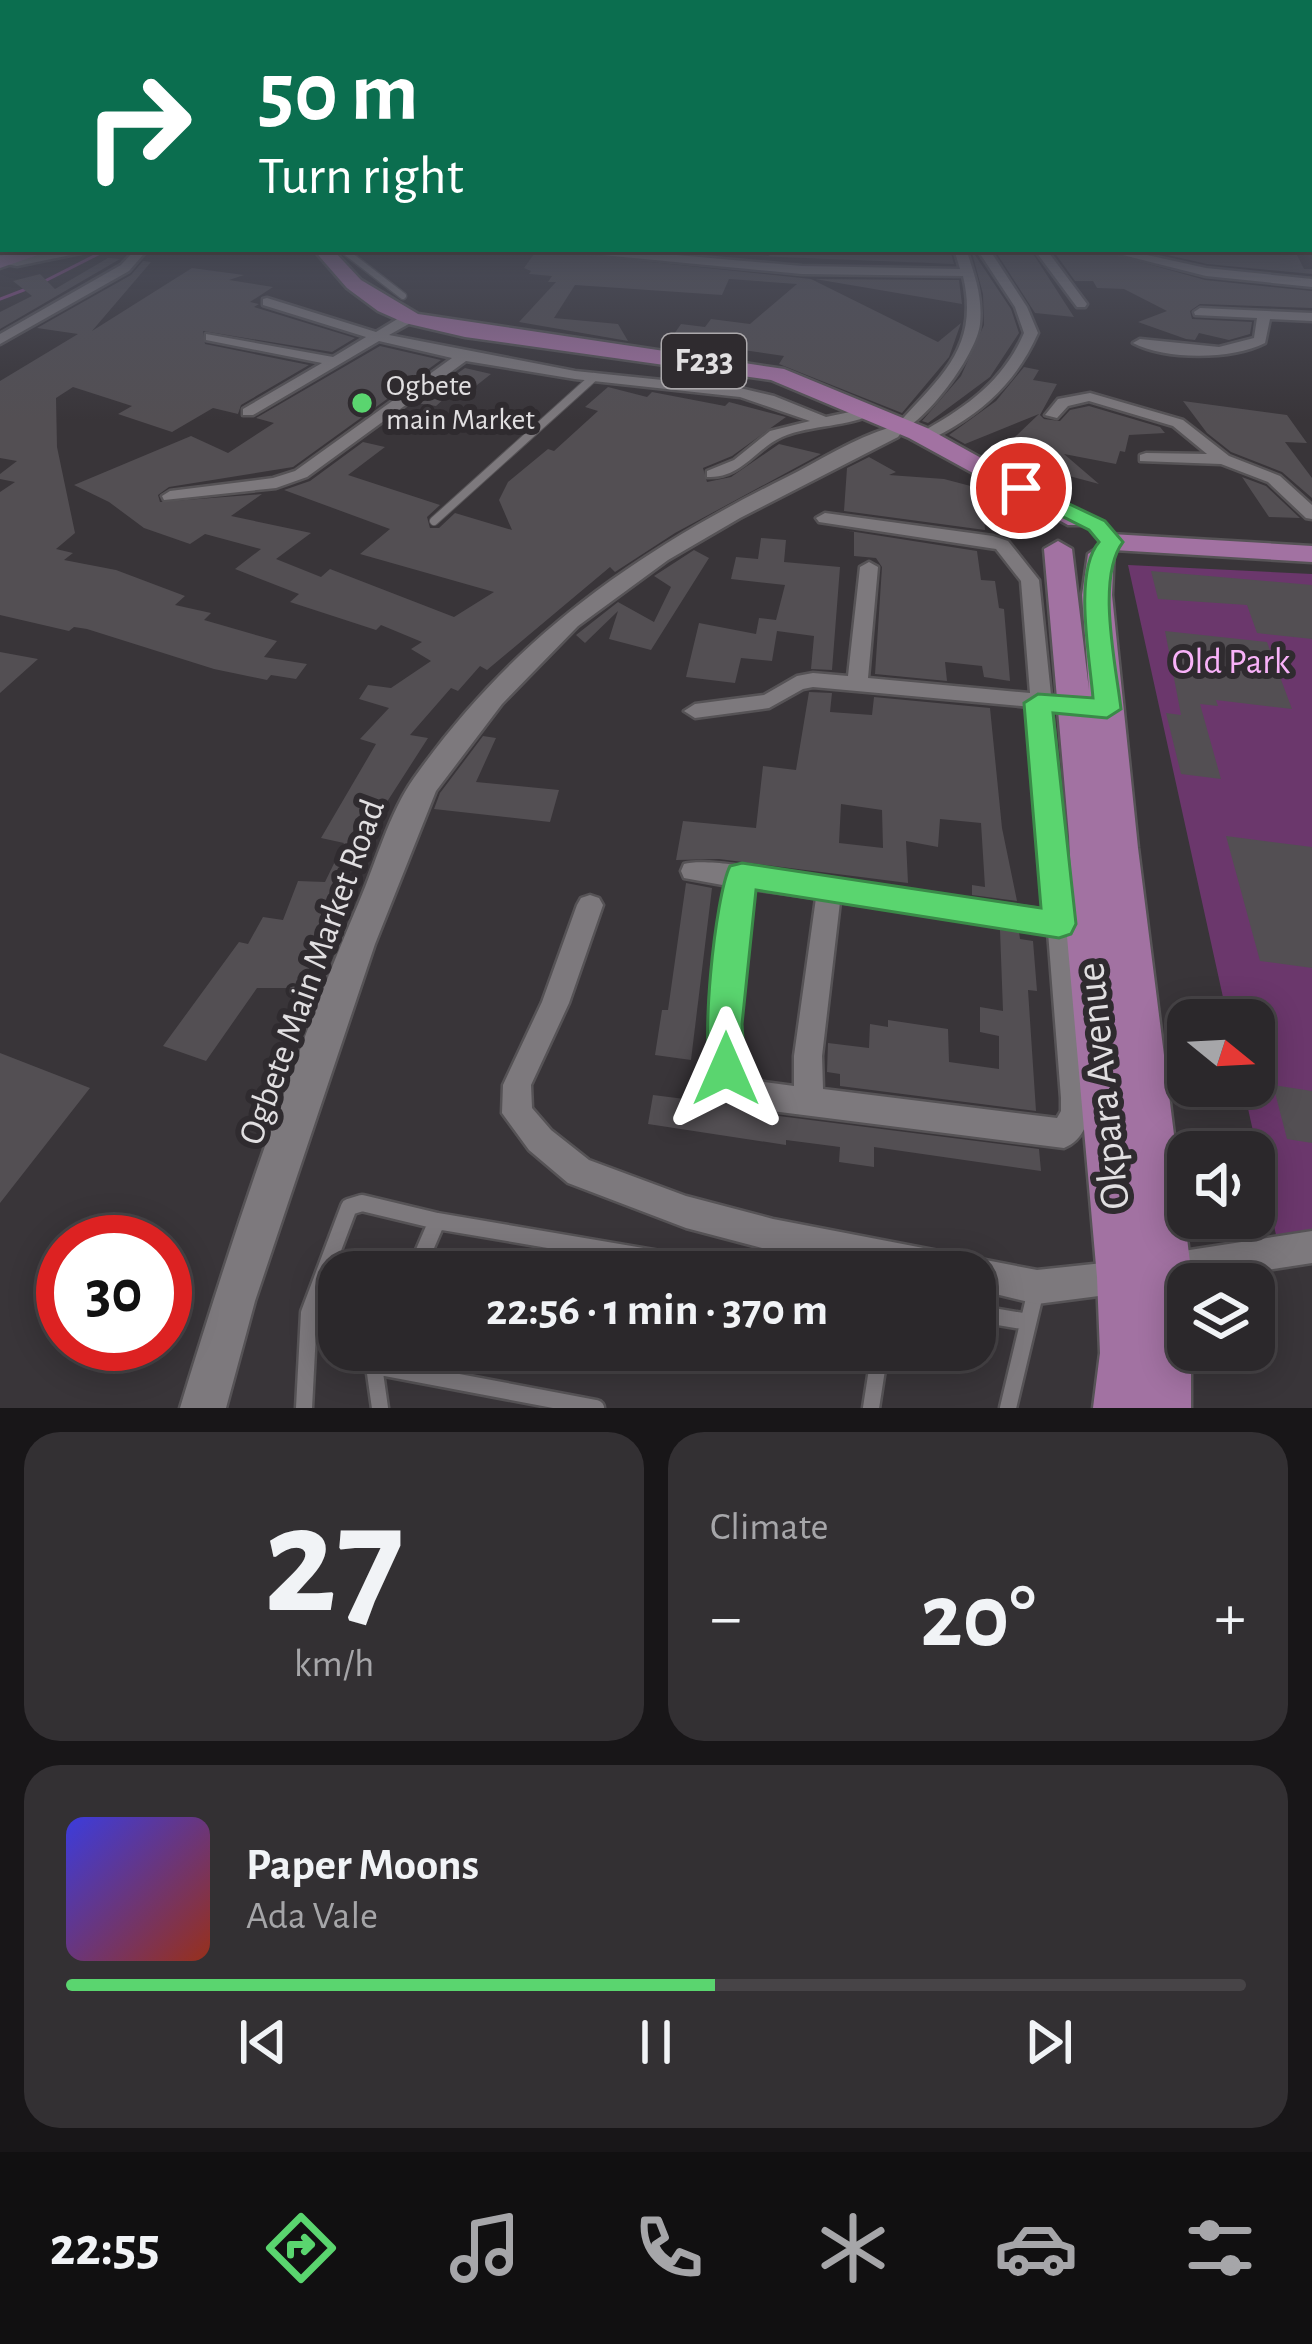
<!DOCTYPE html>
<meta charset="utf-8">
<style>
:root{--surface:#2b282b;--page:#333033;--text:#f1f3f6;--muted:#a6a6a9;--line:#474447;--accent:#5ad56f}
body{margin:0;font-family:"Alegreya Sans",sans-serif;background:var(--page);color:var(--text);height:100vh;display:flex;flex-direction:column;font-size:45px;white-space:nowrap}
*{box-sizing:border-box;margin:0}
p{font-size:39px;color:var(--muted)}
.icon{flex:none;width:66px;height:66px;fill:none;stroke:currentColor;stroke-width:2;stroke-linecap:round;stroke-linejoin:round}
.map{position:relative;height:1408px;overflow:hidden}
.side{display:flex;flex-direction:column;gap:24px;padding:24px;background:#181618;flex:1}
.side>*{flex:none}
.guide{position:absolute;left:0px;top:0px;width:1314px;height:252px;box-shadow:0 6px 30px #0003,0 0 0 3px var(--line);background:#0b6e4f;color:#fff;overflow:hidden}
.needle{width:78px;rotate:108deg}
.buttons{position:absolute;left:1167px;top:999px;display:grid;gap:24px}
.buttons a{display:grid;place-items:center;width:108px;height:108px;border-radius:24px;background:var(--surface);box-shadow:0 6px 30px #0003,0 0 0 3px var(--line);font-size:60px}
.speed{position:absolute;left:36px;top:1215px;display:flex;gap:24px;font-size:60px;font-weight:700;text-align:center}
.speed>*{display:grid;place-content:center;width:156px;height:156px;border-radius:50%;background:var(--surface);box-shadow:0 6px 30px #0003,0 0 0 3px var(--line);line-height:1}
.speed .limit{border:18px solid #d22;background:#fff;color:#111}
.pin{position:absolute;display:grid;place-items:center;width:102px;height:102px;color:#fff;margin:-51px;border:6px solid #fff;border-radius:50%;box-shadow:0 3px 12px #0007}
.me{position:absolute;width:132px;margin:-66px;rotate:0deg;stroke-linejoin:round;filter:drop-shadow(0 0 9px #0008)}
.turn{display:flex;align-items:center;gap:42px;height:252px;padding:0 60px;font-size:54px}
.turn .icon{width:156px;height:156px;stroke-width:2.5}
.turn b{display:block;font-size:84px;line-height:102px}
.big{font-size:90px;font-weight:600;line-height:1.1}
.side .tile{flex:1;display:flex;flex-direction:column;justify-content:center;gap:18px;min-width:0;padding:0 42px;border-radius:36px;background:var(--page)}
.side .dial{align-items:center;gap:0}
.dial b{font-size:156px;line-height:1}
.song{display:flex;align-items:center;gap:36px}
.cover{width:144px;height:144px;border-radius:18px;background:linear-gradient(135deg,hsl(240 70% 55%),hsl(10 70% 35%))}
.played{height:12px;border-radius:6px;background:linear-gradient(90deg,var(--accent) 55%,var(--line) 55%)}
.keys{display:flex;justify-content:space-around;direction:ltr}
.heat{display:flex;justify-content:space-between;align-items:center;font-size:66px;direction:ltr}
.side .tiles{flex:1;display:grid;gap:24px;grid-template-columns:1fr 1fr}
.tile:last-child{grid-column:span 2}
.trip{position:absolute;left:318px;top:1251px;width:678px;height:120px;border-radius:36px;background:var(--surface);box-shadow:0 6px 30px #0003,0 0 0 3px var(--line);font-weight:600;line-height:120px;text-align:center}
.tabs{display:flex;height:192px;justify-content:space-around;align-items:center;background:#111011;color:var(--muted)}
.tabs .icon{width:84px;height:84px}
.tabs .active{color:var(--accent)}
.tabs b{font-size:54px;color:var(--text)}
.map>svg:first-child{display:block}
.green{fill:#6b376c}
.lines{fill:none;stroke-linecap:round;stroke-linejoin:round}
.stream{stroke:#8b4b8c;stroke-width:3}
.building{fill:#534f53;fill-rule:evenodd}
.service-far2-casing{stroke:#565356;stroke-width:9}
.service-far1-casing{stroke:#565356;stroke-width:10}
.service-casing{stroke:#565356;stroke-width:21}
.minor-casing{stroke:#565356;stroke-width:5}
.tertiary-casing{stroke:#565356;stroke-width:5}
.primary-casing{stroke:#565356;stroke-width:5}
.service-far2{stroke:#7d797d;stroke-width:6}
.service-far1{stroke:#7d797d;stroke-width:8}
.service{stroke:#7d797d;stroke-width:16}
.minor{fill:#7d797d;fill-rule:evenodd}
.tertiary{fill:#7d797d;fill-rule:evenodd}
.primary{fill:#a272a2;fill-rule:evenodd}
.route{fill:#5ad56f;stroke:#3a8a48;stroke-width:3}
.poi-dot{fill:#5ad56f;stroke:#2f2b2f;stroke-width:4.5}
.labels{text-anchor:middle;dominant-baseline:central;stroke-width:12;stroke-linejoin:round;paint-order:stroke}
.far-poi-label{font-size:30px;fill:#e1dfe1;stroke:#2f2b2f;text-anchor:start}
.shield{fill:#2f2b2f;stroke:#aca9ac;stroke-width:3}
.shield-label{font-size:33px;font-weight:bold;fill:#e1dfe1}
.park-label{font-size:36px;fill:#f9b2f9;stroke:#2f2b2f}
.street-label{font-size:36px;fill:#e1dfe1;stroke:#2f2b2f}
.near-street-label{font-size:42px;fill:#e1dfe1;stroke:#2f2b2f}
</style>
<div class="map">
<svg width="1312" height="1408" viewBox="0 0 1312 1408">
<rect width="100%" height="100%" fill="#393539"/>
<!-- green -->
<path class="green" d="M1128 565 1312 574V1249L1280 1253 1243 1086H1254V1020H1228Z"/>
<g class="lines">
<!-- stream -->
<path class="stream" d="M41 283 108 249
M0 299 29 288"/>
</g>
<!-- building -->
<path class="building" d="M771 249H950L954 264 734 255 769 256Z
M971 249 1011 309 1019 333 990 377 928 423 922 421 961 376 984 325 983 294Z
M994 249H1030L1074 317 1035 313Z
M1052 249H1095L1205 280 1312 291V308L1200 304 1190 311 1192 319 1252 322 1250 334 1229 340 1199 333 1195 340 1186 339 1138 322 1167 311 1124 289 1097 288 1093 281H1075Z
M1141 249H1268L1297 255 1304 269H1312V274L1207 264Z
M537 250 811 279 938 342 961 323 949 357 902 413 779 364 784 356 729 348 705 352 690 343 670 340 681 324 705 327 711 319 750 324 797 284 729 279 722 295 575 285 554 318 618 324 628 341 519 322 556 282H548L552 276 529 274 531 271 524 268Z
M108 258 120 259 0 329V312L32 296 13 281 40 274 55 289Z
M143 261 151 262 92 331 192 268 244 275 229 280 273 287 250 302 259 304 254 307 355 338 332 352 203 331 205 344 309 365 241 405 238 414 213 408 172 432 118 414 132 406 73 387 56 398 57 447 75 533 56 549 73 553 64 560 116 570 185 596 175 605 211 613 204 620 277 641 264 657 307 664 296 679 271 675 267 680 214 669 87 629 74 627 69 631 0 615V492L15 482 0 479V474L17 461 0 458V381L78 334 37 328 131 275Z
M815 279 959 280 962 304Z
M380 346 441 360 293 467 169 487 158 495 160 502 262 494 231 516 311 533 276 559 321 577 330 569 454 617 494 592 360 554 390 529 284 490 310 481 363 442 385 447 348 475 440 505 427 517 430 528H439L455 513 512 530 499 500 508 482 548 449 554 451 598 411 585 407 608 387 647 397 652 392 725 406 729 402 786 417 732 456 703 468 707 482 731 477 779 444 821 454 675 533 615 572 610 567 487 670 480 666 458 691 451 688 410 735 428 738 358 847 301 988H257L206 1061 163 1046 239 942 248 944 263 917 283 920 298 881 325 882 344 843 321 838 376 744 360 739 389 708 359 699 368 685 391 688 431 661 411 649 422 642 381 625 376 630 290 602 299 594 235 569 261 549 205 534 190 544 144 528 109 502 74 485 191 436 228 453 274 423 256 418Z
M1024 367 1039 370 1033 380 1057 384 1040 415 1044 419 1060 421 1070 410 1089 406 1160 427 1165 433 1129 435 1125 452 1120 451 1116 464 1064 454 1099 484 995 456 1039 414 965 444 949 435 996 401Z
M465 368 491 374 458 400 446 397 436 406 416 403Z
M1183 401 1287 415 1307 443 1285 442 1312 478V498L1282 472 1231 452 1207 433Z
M869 457 896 472 889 475 944 479 982 489 985 530 844 511 847 468Z
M1242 477 1266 486 1300 518 1269 517Z
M843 530 977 551 981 580 995 581 999 608 1004 609 1010 681 984 677 982 666 945 662 947 681 875 674 882 567 876 558 854 556V532Z
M761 538 786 540 784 562 840 567 832 670 811 669 814 636 777 631 772 661 741 658 735 683 686 677 699 623 756 634 759 618 776 620 785 585 731 579 736 557 758 559Z
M694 550 709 558 651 650 609 639 618 611 585 643 576 635 618 602 654 622 671 587 654 576Z
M1151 571 1312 585V639L1257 633 1247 605 1158 599Z
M1165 631 1267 642 1292 709 1216 700 1218 706 1200 704 1221 779 1181 774 1166 713 1181 715Z
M0 652 38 659 0 693Z
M809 692 832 693 830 712 872 715 874 697 990 708 1002 828 1017 901 972 895V885L985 887 981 823 940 819 938 847 906 841 908 883 719 859 676 860 683 821 756 828 763 766 796 770ZM841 804 882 810 883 848 839 843Z
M483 736 496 738 476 782 559 790 550 822 434 809 440 793Z
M1226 836 1312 847V968L1260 961Z
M686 883 712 888 691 1060 655 1055 662 1010H668Z
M1000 930 1019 932 1020 939 1033 941 1037 991 1028 990 1036 1111 840 1086V1074L827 1072 828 1043 869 1048 870 1024 888 1027V1020L948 1029 949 1062 999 1069V1036L980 1032V1007L1003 1011Z
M0 1053 90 1088 0 1203Z
M1273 1085 1312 1091V1143L1287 1139Z
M653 1095 724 1104 727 1100 763 1114 1039 1149 1041 1171 874 1147V1167L839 1162 840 1147 786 1140V1145L648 1124Z"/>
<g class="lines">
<defs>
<path id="service-far2" d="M342 249 403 296"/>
<path id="service-far1" d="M434 521 594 377"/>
<path id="service" d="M415 1272 437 1221
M975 1313 1028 1322
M381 1350 374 1366 596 1408
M800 1350 877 1365
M374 1366 380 1408
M304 1408 309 1313 349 1207 362 1203 437 1221 736 1272
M871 1408 880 1350
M1008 1408 1036 1290"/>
<path id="minor" d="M0 224H3L0 231Z
M1311 240H1312V246H1311Z
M73 249H100L17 266 0 263V255L17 258Z
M136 249H148L129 271 0 344V334L121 265Z
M565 249H609L802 266 960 269 954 249H966C974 273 983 297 980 324 977 355 917 437 886 436V430L897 425C940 376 980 348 963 276L802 274 571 252Z
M977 249H989L1027 307 1038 333C1020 374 993 403 955 426 943 433 933 440 920 439V433C965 408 1003 382 1024 333L1015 307Z
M1034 249H1046L1087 304 1085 307H1077Z
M1099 249H1120L1206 268 1312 279V287L1206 276Z
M267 298 376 332 404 315H414V321L389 335 575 371 740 388 774 396 826 417 869 408 876 412C849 428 812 424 782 437 755 449 741 479 707 477V471L734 460 770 431 810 421 740 397 575 379 466 361 307 477 276 488 164 500 162 496 170 491 273 478 295 471 452 358 379 341 253 415H243V409L322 363 206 340V334L333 357 366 337 263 305V299Z
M1200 308 1312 313V321L1270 319 1265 343C1232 360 1165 360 1133 343L1140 339 1219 347 1254 338 1257 318 1195 315 1194 312Z
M1090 393 1183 420 1229 456 1280 476 1312 505V519L1306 518 1268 482 1221 464 1140 461V455L1146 453 1207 454 1173 426 1089 401 1068 406 1057 418 1045 415 1058 399Z
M825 513 993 536 1008 541 1039 580 1051 695 1083 698 1094 705 1083 712 1052 709 1072 915 1081 924 1074 932 1091 1098C1091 1118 1084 1140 1064 1148L764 1110 725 1095C695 1029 717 954 728 886L684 878 681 871 684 864C698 860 740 864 751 869L1047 910 1031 707 813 687 803 689 769 708 695 718 684 711 695 704 764 695 797 676 813 673 848 676 860 567 869 562 878 567 868 678 1030 693 1021 581 996 549 819 522 816 518ZM752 889 816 898 794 1056V1086L764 1082 745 1075C723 1027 745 941 752 889ZM840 902 1048 932 1061 1098V1111L1057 1118 823 1089 822 1056Z
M590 895 599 898 603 905 569 1003 531 1085 532 1108 551 1130 589 1160 686 1196 773 1219 1037 1270 1122 1261 1134 1265 1138 1277 1134 1289 1122 1293 1037 1304 975 1289V1272H882L773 1251 686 1228 568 1183 529 1150 502 1113 503 1085 542 1002 577 905 581 898Z
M1312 1231V1263L1164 1286 1152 1282 1148 1270 1152 1258 1164 1254Z"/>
<path id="tertiary" d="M891 427 901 433 898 437 740 518 668 560 578 626 502 704 436 791 375 944 255 1301 226 1408H180C232 1238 289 1066 359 902 376 863 389 813 414 778 513 638 634 553 785 478 819 461 854 438 891 427Z"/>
<path id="primary" d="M26 249H55L0 268V256Z
M313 249H332L361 280 418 314 784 369 927 428 1091 519 1088 525H1068L909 438 771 380 465 337 405 323 378 311 347 288Z
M1111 534 1312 546V562L1114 550 1112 595 1138 848 1191 1270V1408H1093L1100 1353 1097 1277 1066 925 1072 900 1069 836 1044 549 1058 541 1072 549 1089 690 1082 595 1088 554 1100 546 1101 536Z"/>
</defs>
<!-- service-far2 casing -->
<use href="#service-far2" class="service-far2-casing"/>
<!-- service-far1 casing -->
<use href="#service-far1" class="service-far1-casing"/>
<!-- service casing -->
<use href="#service" class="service-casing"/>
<!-- minor casing -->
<use href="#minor" class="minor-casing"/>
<!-- tertiary casing -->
<use href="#tertiary" class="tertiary-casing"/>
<!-- primary casing -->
<use href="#primary" class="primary-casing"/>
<!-- service-far2 -->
<use href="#service-far2" class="service-far2"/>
<!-- service-far1 -->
<use href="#service-far1" class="service-far1"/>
<!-- service -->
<use href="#service" class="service"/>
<!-- minor -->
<use href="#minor" class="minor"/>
<!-- tertiary -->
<use href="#tertiary" class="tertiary"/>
<!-- primary -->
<use href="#primary" class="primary"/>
</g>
<!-- sky -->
<linearGradient id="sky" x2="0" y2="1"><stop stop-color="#1f1d1f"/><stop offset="0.53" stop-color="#4e515f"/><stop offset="1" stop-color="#4e515f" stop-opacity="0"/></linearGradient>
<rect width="1312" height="420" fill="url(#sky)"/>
<!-- route -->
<path class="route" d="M1021 481 1105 521 1123 542C1096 577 1116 666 1121 709L1107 718 1053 713 1076 924 1071 934 1059 938 756 890 742 1024 745 1069 739 1081 726 1086 713 1081C699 1051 715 896 730 866L742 863 1041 908 1024 703 1038 694 1093 698C1090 659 1073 572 1099 542L1089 530 1014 492V483Z"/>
<!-- markers -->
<circle class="poi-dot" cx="362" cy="403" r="12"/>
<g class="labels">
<!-- far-poi labels -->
<g class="far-poi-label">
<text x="386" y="386">Ogbete<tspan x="386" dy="34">main Market</tspan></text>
</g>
<!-- shield labels -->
<rect class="shield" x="662" y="334" width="84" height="54" rx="9"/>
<g class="shield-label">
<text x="704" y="361">F233</text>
</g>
<!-- park labels -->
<g class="park-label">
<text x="1231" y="662">Old Park</text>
</g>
<!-- street labels -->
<g class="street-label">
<text transform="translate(312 972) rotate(-70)">Ogbete Main Market Road</text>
</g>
<!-- near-street labels -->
<g class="near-street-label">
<text transform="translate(1103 1086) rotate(-96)">Okpara Avenue</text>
</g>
</g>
</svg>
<div class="buttons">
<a><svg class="needle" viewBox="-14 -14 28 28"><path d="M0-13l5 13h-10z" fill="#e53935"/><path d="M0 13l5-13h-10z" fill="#a6a6a9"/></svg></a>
<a><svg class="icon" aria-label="sound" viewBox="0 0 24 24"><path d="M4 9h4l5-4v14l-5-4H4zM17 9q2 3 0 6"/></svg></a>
<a><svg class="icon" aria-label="layers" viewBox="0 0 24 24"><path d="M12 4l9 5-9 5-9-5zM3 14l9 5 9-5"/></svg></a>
</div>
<div class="speed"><div class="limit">30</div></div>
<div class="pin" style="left:1021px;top:488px;background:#d93025"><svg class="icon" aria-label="arrive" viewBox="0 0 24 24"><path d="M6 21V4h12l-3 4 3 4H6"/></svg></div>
<svg class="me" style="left:726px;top:1069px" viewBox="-20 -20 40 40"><path d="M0-17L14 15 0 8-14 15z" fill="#5ad56f" stroke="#fff" stroke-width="4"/></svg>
<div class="trip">22:56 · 1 min · 370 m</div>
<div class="guide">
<div class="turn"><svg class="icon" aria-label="right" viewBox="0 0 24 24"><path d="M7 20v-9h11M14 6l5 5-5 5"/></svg><div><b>50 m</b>Turn right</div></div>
</div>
</div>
<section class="side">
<div class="tiles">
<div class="tile dial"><b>27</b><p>km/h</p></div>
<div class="tile"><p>Climate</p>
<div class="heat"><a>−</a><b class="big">20°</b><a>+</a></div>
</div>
<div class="tile">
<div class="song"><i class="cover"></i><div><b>Paper Moons</b><p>Ada Vale</p></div></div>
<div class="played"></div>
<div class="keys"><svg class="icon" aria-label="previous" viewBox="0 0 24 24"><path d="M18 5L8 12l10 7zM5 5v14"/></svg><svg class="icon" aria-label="pause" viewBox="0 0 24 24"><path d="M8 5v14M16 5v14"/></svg><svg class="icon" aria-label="next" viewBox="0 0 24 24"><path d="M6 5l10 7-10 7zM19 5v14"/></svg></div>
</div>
</div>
</section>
<nav class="tabs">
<b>22:55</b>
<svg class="icon active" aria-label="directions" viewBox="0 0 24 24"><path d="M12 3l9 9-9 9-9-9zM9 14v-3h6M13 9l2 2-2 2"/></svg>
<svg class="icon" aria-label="music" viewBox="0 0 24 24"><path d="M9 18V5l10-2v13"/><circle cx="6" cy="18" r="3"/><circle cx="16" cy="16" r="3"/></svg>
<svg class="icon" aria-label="phone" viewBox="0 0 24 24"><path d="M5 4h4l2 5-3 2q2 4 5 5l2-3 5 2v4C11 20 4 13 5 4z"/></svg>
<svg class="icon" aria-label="climate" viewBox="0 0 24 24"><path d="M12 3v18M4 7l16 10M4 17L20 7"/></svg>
<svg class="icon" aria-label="car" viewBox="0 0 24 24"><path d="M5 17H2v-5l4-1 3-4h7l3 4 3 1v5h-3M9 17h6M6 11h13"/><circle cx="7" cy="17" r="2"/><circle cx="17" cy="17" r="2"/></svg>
<svg class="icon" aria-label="filters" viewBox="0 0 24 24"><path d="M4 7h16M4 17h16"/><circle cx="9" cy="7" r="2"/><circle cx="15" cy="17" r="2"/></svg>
</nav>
